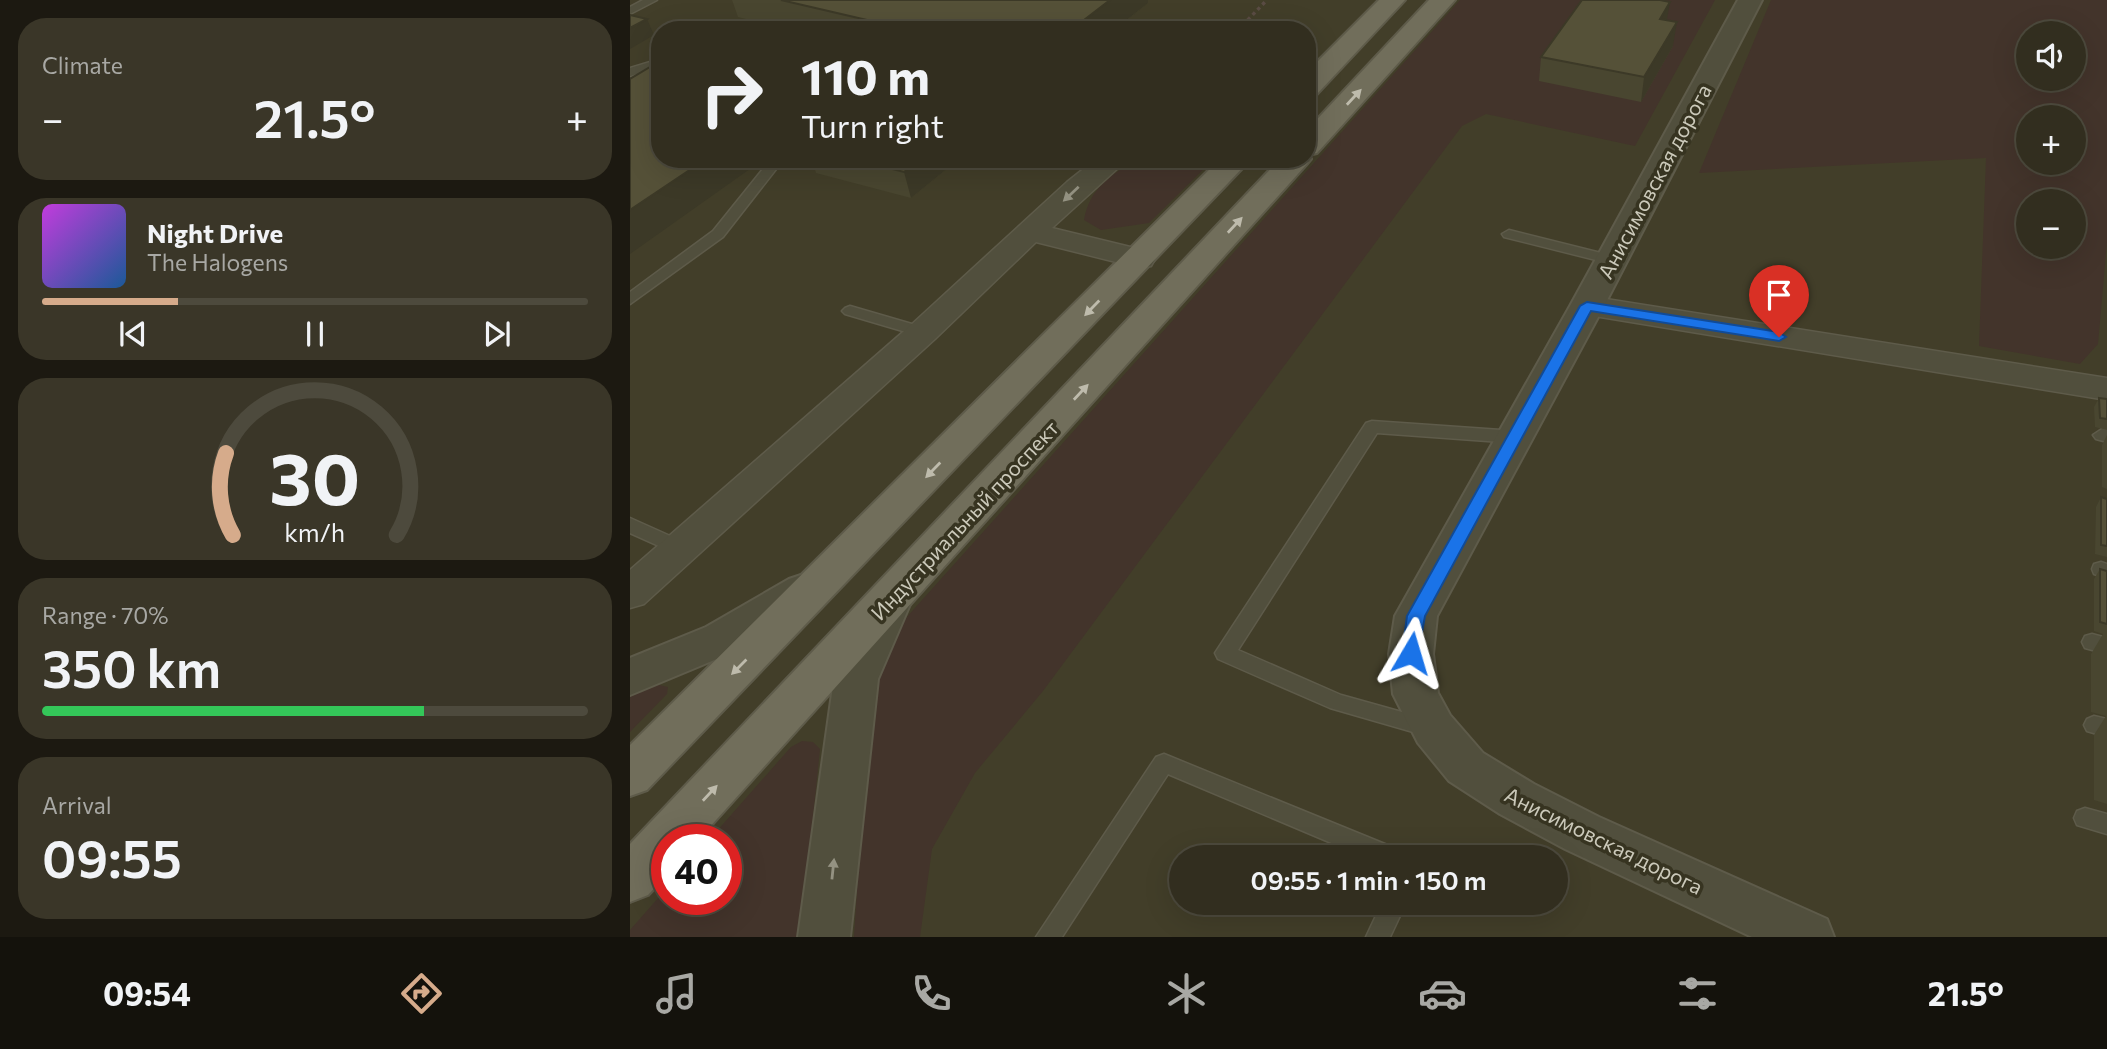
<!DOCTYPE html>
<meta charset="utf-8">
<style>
:root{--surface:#322e1f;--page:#3a3628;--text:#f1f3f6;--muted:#a8a8a4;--line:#4d4a3d;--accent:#d6ab8b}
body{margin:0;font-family:Commissioner,sans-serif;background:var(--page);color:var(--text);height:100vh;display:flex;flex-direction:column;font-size:26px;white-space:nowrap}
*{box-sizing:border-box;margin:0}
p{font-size:23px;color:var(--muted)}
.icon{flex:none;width:38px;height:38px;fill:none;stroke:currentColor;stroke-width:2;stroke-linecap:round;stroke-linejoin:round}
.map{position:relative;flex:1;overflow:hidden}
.panel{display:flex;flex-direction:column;gap:18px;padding:18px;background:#1c1911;width:630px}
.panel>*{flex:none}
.top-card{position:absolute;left:21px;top:21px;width:665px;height:147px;border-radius:28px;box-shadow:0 7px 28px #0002,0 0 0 2px var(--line);background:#322e1f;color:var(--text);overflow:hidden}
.tools{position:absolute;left:1386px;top:21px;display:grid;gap:14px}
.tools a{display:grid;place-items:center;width:70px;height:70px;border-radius:50%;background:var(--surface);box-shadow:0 7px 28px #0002,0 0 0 2px var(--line);font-size:35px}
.speed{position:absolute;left:21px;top:824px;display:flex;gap:14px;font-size:35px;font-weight:700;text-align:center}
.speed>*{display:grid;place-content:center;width:91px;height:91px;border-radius:50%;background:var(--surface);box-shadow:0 7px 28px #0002,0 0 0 2px var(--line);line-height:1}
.speed .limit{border:10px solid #d22;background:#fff;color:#111}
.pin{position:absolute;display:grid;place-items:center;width:60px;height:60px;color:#fff;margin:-72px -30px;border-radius:50% 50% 50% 0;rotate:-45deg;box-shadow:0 0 7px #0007}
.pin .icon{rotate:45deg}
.me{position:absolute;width:77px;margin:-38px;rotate:7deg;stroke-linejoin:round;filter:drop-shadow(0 0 5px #0008)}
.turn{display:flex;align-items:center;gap:24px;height:147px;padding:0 35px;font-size:32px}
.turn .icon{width:91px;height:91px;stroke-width:2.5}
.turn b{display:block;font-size:49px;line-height:60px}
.big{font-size:52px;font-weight:600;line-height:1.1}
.panel .card{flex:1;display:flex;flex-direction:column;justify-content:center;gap:10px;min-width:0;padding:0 24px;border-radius:28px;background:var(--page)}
.panel .dial{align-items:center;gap:0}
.dial svg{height:182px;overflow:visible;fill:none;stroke:var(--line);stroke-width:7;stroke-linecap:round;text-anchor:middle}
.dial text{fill:var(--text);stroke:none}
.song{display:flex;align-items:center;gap:21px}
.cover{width:84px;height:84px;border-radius:10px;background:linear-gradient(135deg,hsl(290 70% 55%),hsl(210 70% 35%))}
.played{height:7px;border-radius:4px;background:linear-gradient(90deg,var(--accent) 25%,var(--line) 25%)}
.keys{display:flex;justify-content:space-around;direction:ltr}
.heat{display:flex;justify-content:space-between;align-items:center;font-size:38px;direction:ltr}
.charge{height:10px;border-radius:5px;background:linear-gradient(90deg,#34c759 70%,var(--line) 0)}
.trip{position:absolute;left:539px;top:845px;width:399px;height:70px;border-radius:35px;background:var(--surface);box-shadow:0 7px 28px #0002,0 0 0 2px var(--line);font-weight:600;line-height:70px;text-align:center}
.tabs{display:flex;height:112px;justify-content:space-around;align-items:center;background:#14120c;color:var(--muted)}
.tabs .icon{width:49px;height:49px}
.tabs .current{color:var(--accent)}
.tabs b{font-size:32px;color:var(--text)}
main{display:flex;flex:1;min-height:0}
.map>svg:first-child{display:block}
.green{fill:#43342b;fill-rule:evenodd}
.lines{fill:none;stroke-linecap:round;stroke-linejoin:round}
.service-casing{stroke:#5e5b4a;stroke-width:3}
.minor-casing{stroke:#5e5b4a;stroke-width:3}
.tertiary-casing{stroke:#5e5b4a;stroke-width:4}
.primary-casing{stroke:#5e5b4a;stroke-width:4}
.path{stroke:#5a4c44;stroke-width:3.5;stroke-dasharray:3.5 3.5;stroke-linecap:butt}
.service{fill:#514f3d;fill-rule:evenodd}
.minor{fill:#514f3d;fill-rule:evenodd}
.tertiary{fill:#514f3d;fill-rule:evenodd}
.primary{fill:#716e5b;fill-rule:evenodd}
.wall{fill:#494630}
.shaded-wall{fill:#3c3927}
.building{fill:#555138;stroke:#3c3927;stroke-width:2}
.oneway{fill:#bebbac}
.oneway2{fill:#949282}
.route{fill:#1a73e8;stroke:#114b97;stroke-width:2}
.labels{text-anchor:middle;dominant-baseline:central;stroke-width:7;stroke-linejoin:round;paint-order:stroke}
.street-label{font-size:21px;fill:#cbc9ba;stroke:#373421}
</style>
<main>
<section class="panel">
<div class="card"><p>Climate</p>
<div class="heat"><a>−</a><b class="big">21.5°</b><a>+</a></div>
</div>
<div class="card">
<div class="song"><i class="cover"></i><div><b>Night Drive</b><p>The Halogens</p></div></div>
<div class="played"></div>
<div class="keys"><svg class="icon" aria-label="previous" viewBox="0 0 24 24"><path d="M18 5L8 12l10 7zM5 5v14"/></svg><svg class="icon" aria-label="pause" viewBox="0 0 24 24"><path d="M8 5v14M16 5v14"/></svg><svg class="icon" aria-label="next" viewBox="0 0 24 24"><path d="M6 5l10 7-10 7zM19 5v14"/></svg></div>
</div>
<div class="card dial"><svg viewBox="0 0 100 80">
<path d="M14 69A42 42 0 1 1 86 69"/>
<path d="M14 69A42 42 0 0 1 11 33" stroke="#d6ab8b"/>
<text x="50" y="56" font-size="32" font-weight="700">30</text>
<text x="50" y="72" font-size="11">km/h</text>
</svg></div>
<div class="card"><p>Range · 70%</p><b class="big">350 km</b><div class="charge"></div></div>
<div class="card"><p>Arrival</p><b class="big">09:55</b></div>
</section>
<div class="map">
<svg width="1477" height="937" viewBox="0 0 1477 937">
<rect width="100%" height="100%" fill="#423e29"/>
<!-- green -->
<path class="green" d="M830 0H1085L1005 146 856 114 832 126 413 691 345 773 302 849 290 937H224L239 700 258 638Z
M1141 0H1477V242L1468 344 1450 364 1349 346 1356 158 1069 173ZM1444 33V79H1398V33ZM1444 117V163H1398V117ZM1444 201V247H1398V201Z
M507 159H584L519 223 471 230 454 220C459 189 481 175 507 159Z
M25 684 38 687 37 694 0 732V691Z
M172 741 183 742 190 749 171 937H0V930L37 888V900H96V840H79L161 747Z"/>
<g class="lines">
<defs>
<path id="service" d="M13 0H27L0 14V7Z
M30 59V67L0 76V68Z
M141 159H154L93 237 0 304V292L83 231Z
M879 230 987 257 989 260 982 264 874 237 872 234Z
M220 306 299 329 301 332 293 337 215 314 212 311 215 308Z
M742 421 885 431 894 437 885 443 747 433 608 650 711 695 804 721 807 727 804 733 797 736 700 708 588 659 585 653 736 423Z
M1472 429 1477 430V442L1466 439 1463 435Z
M0 518 58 544 60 549 58 554 51 556 0 533Z
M1471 562 1477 564V578L1464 574 1462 569 1464 564Z
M1462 634 1477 638V654L1455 648 1452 642 1455 636Z
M1464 716 1477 719V737L1457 731 1454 725 1457 719Z
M534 754 772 851 775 858H737L538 774 432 937H406L526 757Z
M1455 808 1477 814V834L1447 825 1444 818 1447 811Z
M752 903H776L760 937H736Z"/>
<path id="minor" d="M466 159H498L422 228 521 252 525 259 521 266 510 268 406 242 305 339 14 604 0 608V570L281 325 437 182Z
M957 296 1477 378V400L946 313 941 306 946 299Z"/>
<path id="tertiary" d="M1108 0H1132L974 306 807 616 803 654 808 693 820 715 853 753 904 784 969 817 1197 919 1204 937H1122L935 849 870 814 819 781 788 743 763 694 759 654 765 616 940 306Z
M174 574 189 579 195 590 189 601 106 651 0 695V658L76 627 159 579Z
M260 586 275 590 281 602 248 679 220 937H168L204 679 245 590Z"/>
<path id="primary" d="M749 0H775L687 94 677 96V72Z
M799 0H825L687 153 678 155 681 159 676 165 68 840H37V875L18 895 0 902V844L650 159H677V130Z
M590 159H621L17 790 0 796V745Z"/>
</defs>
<!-- service casing -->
<use href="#service" class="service-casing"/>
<!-- minor casing -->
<use href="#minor" class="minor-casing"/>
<!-- tertiary casing -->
<use href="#tertiary" class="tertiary-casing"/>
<!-- primary casing -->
<use href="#primary" class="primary-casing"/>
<!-- path -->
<path class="path" d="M608 30 637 0"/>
<!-- service -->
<use href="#service" class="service"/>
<!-- minor -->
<use href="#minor" class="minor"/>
<!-- tertiary -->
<use href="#tertiary" class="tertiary"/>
<!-- primary -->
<use href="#primary" class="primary"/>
</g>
<!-- wall -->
<path class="wall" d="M102 0H518V3L484 30H160L108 17Z
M1037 21 1043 46 1011 102 909 81 911 57Z
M182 159H329L281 198 186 173Z
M1469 398 1477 399V430L1465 427 1464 407Z
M1477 435V489L1472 487V445Z
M1471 497 1477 499V557L1465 554 1466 507Z
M1470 569 1477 571V804L1464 800V735L1476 716 1461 712V654L1473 634 1464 631V579Z"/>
<!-- shaded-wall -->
<path class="shaded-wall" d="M480 0H518V3L484 30H441Z
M1040 2 1036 25 1030 19Z
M17 19 24 35 0 49V28Z
M1047 22 1043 46 1011 102 1014 77Z
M76 159H134L0 254V210Z
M290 159H329L281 198 274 172Z"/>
<!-- building -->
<path class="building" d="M151 0H480L441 30H280Z
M952 0H1030L1040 2 1030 19 1047 22 1014 77 911 57Z
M0 15 17 19 0 28Z
M30 61V159H76L0 210V79Z
M223 159H290L274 172Z
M1469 398 1477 399V419L1470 418Z
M1471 497 1477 499V546L1471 545Z
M1470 569 1477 571V624L1470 622Z"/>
<!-- one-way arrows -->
<defs><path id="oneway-solid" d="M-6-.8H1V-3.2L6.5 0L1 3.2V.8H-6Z" transform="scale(1.75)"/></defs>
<g class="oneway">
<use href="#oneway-solid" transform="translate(724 97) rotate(-47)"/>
<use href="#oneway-solid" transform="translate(605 225) rotate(-47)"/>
<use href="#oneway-solid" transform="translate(462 308) rotate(134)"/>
<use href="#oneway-solid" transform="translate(451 392) rotate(-47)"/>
<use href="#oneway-solid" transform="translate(303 470) rotate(134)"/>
<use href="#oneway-solid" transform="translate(109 667) rotate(135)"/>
<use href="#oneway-solid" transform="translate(80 793) rotate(-47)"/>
</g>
<g class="oneway2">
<use href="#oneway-solid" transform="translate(441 194) rotate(137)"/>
<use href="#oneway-solid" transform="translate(203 869) rotate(-84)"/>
</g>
<!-- route -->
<path class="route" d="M957 302 1149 332 1156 337 1149 341 961 311 795 616 787 659 781 661 775 659 772 653 777 616 950 306Z"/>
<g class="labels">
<!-- street labels -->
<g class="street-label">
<text transform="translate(1024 181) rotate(-62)">Анисимовская дорога</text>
<text transform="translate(334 520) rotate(-47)">Индустриальный проспект</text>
<text transform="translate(974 840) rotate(26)">Анисимовская дорога</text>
</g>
</g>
</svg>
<div class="tools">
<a><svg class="icon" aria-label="sound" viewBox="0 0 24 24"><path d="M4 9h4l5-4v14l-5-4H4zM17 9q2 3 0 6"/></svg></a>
<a>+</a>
<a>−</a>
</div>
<div class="speed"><div class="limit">40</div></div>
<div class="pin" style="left:1149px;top:337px;background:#d93025"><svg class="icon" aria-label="arrive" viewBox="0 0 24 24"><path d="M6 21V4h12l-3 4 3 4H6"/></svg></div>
<svg class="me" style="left:781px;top:653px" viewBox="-20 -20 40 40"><path d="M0-17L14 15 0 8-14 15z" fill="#1a73e8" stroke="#fff" stroke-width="4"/></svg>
<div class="trip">09:55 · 1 min · 150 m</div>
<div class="top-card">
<div class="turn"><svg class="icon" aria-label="right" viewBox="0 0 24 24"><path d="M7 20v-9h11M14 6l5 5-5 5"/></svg><div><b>110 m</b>Turn right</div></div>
</div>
</div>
</main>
<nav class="tabs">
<b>09:54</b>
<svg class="icon current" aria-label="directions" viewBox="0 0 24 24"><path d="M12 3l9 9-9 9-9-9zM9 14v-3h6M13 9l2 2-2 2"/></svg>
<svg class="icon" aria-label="music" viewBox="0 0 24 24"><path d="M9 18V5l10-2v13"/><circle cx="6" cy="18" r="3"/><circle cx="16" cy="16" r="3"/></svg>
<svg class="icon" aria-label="phone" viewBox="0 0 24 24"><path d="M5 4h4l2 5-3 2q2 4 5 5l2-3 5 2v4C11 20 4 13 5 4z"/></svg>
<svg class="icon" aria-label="climate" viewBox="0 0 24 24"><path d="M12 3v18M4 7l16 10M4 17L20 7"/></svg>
<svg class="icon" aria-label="car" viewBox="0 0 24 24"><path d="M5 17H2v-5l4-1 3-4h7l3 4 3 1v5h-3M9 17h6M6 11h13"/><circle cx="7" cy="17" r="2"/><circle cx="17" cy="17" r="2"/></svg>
<svg class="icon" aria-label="filters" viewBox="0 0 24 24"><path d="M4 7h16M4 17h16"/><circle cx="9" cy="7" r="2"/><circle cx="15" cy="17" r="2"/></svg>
<b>21.5°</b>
</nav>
